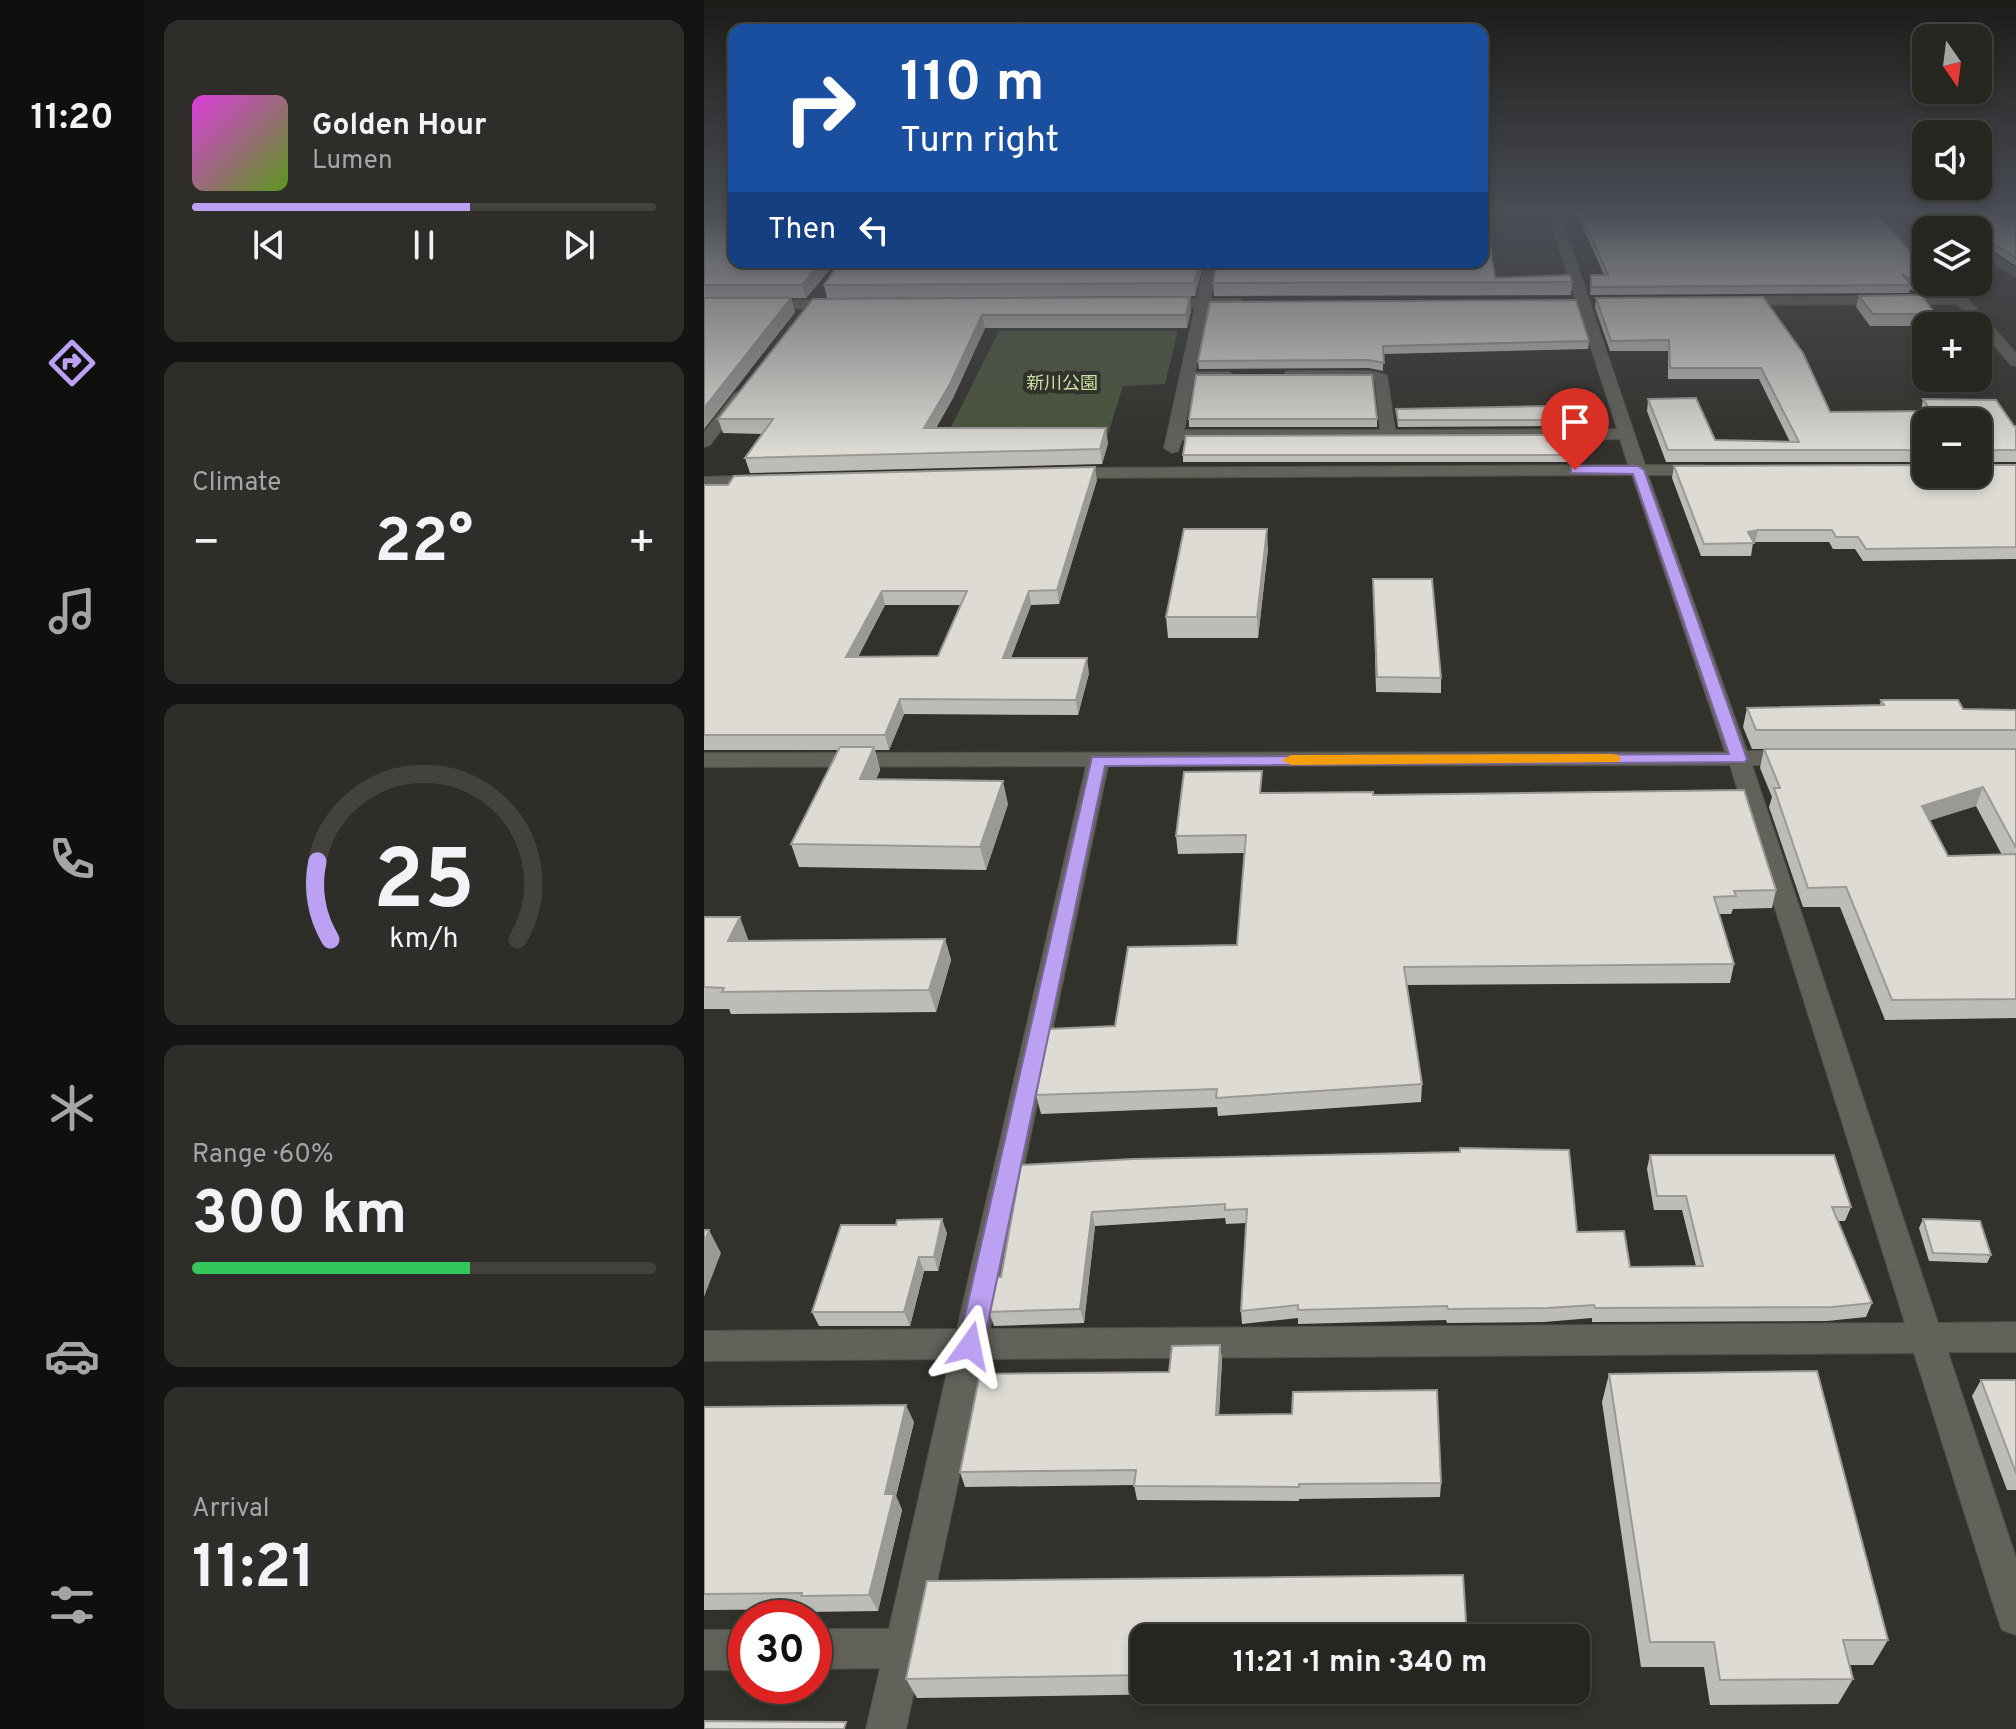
<!DOCTYPE html>
<meta charset="utf-8">
<style>
:root{--surface:#262520;--page:#2e2d29;--text:#f1f3f6;--muted:#a4a5a5;--line:#42423e;--accent:#bca0f2}
body{margin:0;font-family:Overpass,"Noto Sans JP",sans-serif;background:var(--page);color:var(--text);height:100vh;display:flex;flex-direction:column;font-size:30px;white-space:nowrap}
*{box-sizing:border-box;margin:0}
p{font-size:26px;color:var(--muted)}
.icon{flex:none;width:44px;height:44px;fill:none;stroke:currentColor;stroke-width:2;stroke-linecap:round;stroke-linejoin:round}
.map{position:relative;flex:1;overflow:hidden}
.details{display:flex;flex-direction:column;gap:20px;padding:20px;background:#151412;width:560px}
.details>*{flex:none}
.top-card{position:absolute;left:24px;top:24px;width:760px;height:244px;border-radius:16px;box-shadow:0 4px 12px #0003,0 0 0 2px var(--line);background:#1a4fa0;color:#fff;overflow:hidden}
.needle{width:52px;rotate:166deg}
.tools{position:absolute;left:1208px;top:24px;display:grid;gap:16px}
.tools a{display:grid;place-items:center;width:80px;height:80px;border-radius:16px;background:var(--surface);box-shadow:0 4px 12px #0003,0 0 0 2px var(--line);font-size:40px}
.speed{position:absolute;left:24px;top:1600px;display:flex;gap:16px;font-size:40px;font-weight:700;text-align:center}
.speed>*{display:grid;place-content:center;width:104px;height:104px;border-radius:50%;background:var(--surface);box-shadow:0 4px 12px #0003,0 0 0 2px var(--line);line-height:1}
.speed .limit{border:12px solid #d22;background:#fff;color:#111}
.pin{position:absolute;display:grid;place-items:center;width:68px;height:68px;color:#fff;margin:-82px -34px;border-radius:50% 50% 50% 0;rotate:-45deg;box-shadow:0 0 8px #0007}
.pin .icon{rotate:45deg}
.me{position:absolute;width:88px;margin:-44px;rotate:12deg;stroke-linejoin:round;filter:drop-shadow(0 0 6px #0008)}
.turn{display:flex;align-items:center;gap:28px;height:168px;padding:0 40px;font-size:36px}
.turn .icon{width:104px;height:104px;stroke-width:2.5}
.turn b{display:block;font-size:56px;line-height:68px}
.then{display:flex;align-items:center;height:76px;padding:0 40px;background:#0003;gap:16px;font-size:30px}
.big{font-size:60px;font-weight:700;line-height:1.1}
.details .tile{flex:1;display:flex;flex-direction:column;justify-content:center;gap:12px;min-width:0;padding:0 28px;border-radius:16px;background:var(--page)}
.details .dial{align-items:center;gap:0}
.dial svg{height:208px;overflow:visible;fill:none;stroke:var(--line);stroke-width:7;stroke-linecap:round;text-anchor:middle}
.dial text{fill:var(--text);stroke:none}
.song{display:flex;align-items:center;gap:24px}
.cover{width:96px;height:96px;border-radius:12px;background:linear-gradient(135deg,hsl(300 70% 55%),hsl(90 70% 35%))}
.played{height:8px;border-radius:4px;background:linear-gradient(90deg,var(--accent) 60%,var(--line) 60%)}
.keys{display:flex;justify-content:space-around;direction:ltr}
.heat{display:flex;justify-content:space-between;align-items:center;font-size:44px;direction:ltr}
.charge{height:12px;border-radius:6px;background:linear-gradient(90deg,#34c759 60%,var(--line) 0)}
.trip{position:absolute;left:426px;top:1624px;width:460px;height:80px;border-radius:16px;background:var(--surface);box-shadow:0 4px 12px #0003,0 0 0 2px var(--line);font-weight:700;line-height:80px;text-align:center}
main{display:flex;flex:1;min-height:0}
.menu{display:flex;flex-direction:column;width:144px;justify-content:space-around;align-items:center;background:#0f0f0d;color:var(--muted)}
.menu .icon{width:56px;height:56px}
.menu .selected{color:var(--accent)}
.menu b{font-size:36px;color:var(--text)}
.map>svg:first-child{display:block}
.green{fill:#4b553b}
.lines{fill:none;stroke-linecap:round;stroke-linejoin:round}
.street-casing{stroke:#504f49;stroke-width:2}
.street{fill:#62615a;fill-rule:evenodd}
.wall{fill:#bebcb6;fill-rule:evenodd}
.shaded-wall{fill:#9b9994}
.building{fill:#dddbd4;stroke:#9b9994;stroke-width:2;fill-rule:evenodd}
.route{fill:#bca0f2;stroke:#7a689d;stroke-width:2}
.slow{fill:#f59e0b}
.labels{text-anchor:middle;dominant-baseline:central;stroke-width:8;stroke-linejoin:round;paint-order:stroke}
.far-park-label{font-size:18px;fill:#c8e0a0;stroke:#33312b}
</style>
<main>
<nav class="menu">
<b>11:20</b>
<svg class="icon selected" aria-label="directions" viewBox="0 0 24 24"><path d="M12 3l9 9-9 9-9-9zM9 14v-3h6M13 9l2 2-2 2"/></svg>
<svg class="icon" aria-label="music" viewBox="0 0 24 24"><path d="M9 18V5l10-2v13"/><circle cx="6" cy="18" r="3"/><circle cx="16" cy="16" r="3"/></svg>
<svg class="icon" aria-label="phone" viewBox="0 0 24 24"><path d="M5 4h4l2 5-3 2q2 4 5 5l2-3 5 2v4C11 20 4 13 5 4z"/></svg>
<svg class="icon" aria-label="climate" viewBox="0 0 24 24"><path d="M12 3v18M4 7l16 10M4 17L20 7"/></svg>
<svg class="icon" aria-label="car" viewBox="0 0 24 24"><path d="M5 17H2v-5l4-1 3-4h7l3 4 3 1v5h-3M9 17h6M6 11h13"/><circle cx="7" cy="17" r="2"/><circle cx="17" cy="17" r="2"/></svg>
<svg class="icon" aria-label="filters" viewBox="0 0 24 24"><path d="M4 7h16M4 17h16"/><circle cx="9" cy="7" r="2"/><circle cx="15" cy="17" r="2"/></svg>
</nav>
<section class="details">
<div class="tile">
<div class="song"><i class="cover"></i><div><b>Golden Hour</b><p>Lumen</p></div></div>
<div class="played"></div>
<div class="keys"><svg class="icon" aria-label="previous" viewBox="0 0 24 24"><path d="M18 5L8 12l10 7zM5 5v14"/></svg><svg class="icon" aria-label="pause" viewBox="0 0 24 24"><path d="M8 5v14M16 5v14"/></svg><svg class="icon" aria-label="next" viewBox="0 0 24 24"><path d="M6 5l10 7-10 7zM19 5v14"/></svg></div>
</div>
<div class="tile"><p>Climate</p>
<div class="heat"><a>−</a><b class="big">22°</b><a>+</a></div>
</div>
<div class="tile dial"><svg viewBox="0 0 100 80">
<path d="M14 69A42 42 0 1 1 86 69"/>
<path d="M14 69A42 42 0 0 1 9 39" stroke="#bca0f2"/>
<text x="50" y="56" font-size="32" font-weight="700">25</text>
<text x="50" y="72" font-size="11">km/h</text>
</svg></div>
<div class="tile"><p>Range · 60%</p><b class="big">300 km</b><div class="charge"></div></div>
<div class="tile"><p>Arrival</p><b class="big">11:21</b></div>
</section>
<div class="map">
<svg width="1312" height="1729" viewBox="0 0 1312 1729">
<rect width="100%" height="100%" fill="#33312b"/>
<!-- green -->
<path class="green" d="M295 331H474L461 384 419 386 403 437H242Z"/>
<g class="lines">
<defs>
<path id="street" d="M843 211H855L941 465H1000L1008 470 1000 475H944L1043 751H1090L1101 758 1090 765H1048L1234 1323 1312 1322V1352H1244L1312 1558V1635L1298 1630 1293 1616 1210 1353 280 1359 202 1729H162L176 1668 110 1669V1629H185L246 1359 0 1361V1331L253 1329 382 766 0 767V753L1021 752 928 475 360 478 352 473 360 468 924 465 916 439 478 440 474 451 468 453 460 448 491 307H456L449 303 456 299H493L501 262H513L506 299H535L542 303 535 307H504L491 372H525L532 376 525 380H490L480 430H676L671 381 581 378V372L586 371H665L683 375 691 430 913 429ZM1026 765 1201 1323 286 1329 404 766Z
M1173 211H1185L1222 252V264L1218 263Z
M1217 211H1230L1254 230H1241Z
M1274 245 1312 268V277L1274 254Z
M1236 282H1249L1312 353V366L1307 365 1254 304 1028 305 1021 301 1028 297 1247 296Z
M0 301 135 300 142 304 135 308 0 309Z
M35 392 43 397 6 445 0 447V432L30 394Z
M60 475 66 476 68 480 66 484 0 487V477Z
M0 1630H42V1670H0Z"/>
</defs>
<!-- street casing -->
<use href="#street" class="street-casing"/>
<!-- street -->
<use href="#street" class="street"/>
</g>
<!-- wall -->
<path class="wall" d="M0 211 132 262 102 298H57H87L91 312 0 429Z
M872 211H1171L1236 285 1234 293H1214L1206 289 1205 293 886 295 887 275H900Z
M1235 211H1312V266L1274 241V230H1257Z
M136 262H500L491 296 123 298 120 285Z
M791 278 868 282 867 295 510 296 509 283Z
M1155 296 1231 314 1228 326H1166L1152 307Z
M1059 297 1126 412 1217 411 1219 399 1312 426V462H1274L1222 422V462H962L943 411 944 399 1011 440 1086 442 1055 379H964V351H906L891 308 892 298Z
M109 299 487 310 483 328H281L249 398 232 428 404 443 398 464 46 473 41 458 59 434 19 433 14 419Z
M506 302 885 341 884 349 679 354V371L665 368 495 369 494 361Z
M692 409 855 420V426L694 427Z
M485 419H673V427H485Z
M479 455H864L863 462H479Z
M1312 465V559L1159 561 1151 549H1129L1125 542H1051L1049 543 1047 556H997L968 478 970 466Z
M393 480 355 604 327 605 307 658 385 673 374 715 200 714 185 750H171L176 770 172 779 304 804 282 870 95 867 87 844 134 750H0V485ZM181 605H257L234 656 154 657Z
M564 549 554 638H464L462 617Z
M669 579 737 678V693L672 692Z
M1177 700 1259 709 1312 710V749H1048L1039 727 1043 708 1176 705Z
M1060 749H1312V1018L1181 1020 1136 907H1099L1065 807 1068 797 1056 768ZM1272 806 1298 855 1244 856 1226 820Z
M558 793 669 795 1072 890 1068 908 1029 909 1027 914H1015L1030 964 1026 983 702 985 718 1084 717 1102 514 1116 513 1107 337 1114 332 1095 411 1026 533 945 540 853 474 854 472 836Z
M0 917 44 939 43 940 241 939 247 960 232 1012 27 1014 25 1009H0Z
M946 1155 1147 1207 1141 1221H1134L1168 1303 1162 1317 1123 1321 888 1322V1318L840 1322 743 1323 742 1320 594 1324V1318L538 1324 537 1311 542 1223 522 1224 521 1218 391 1226 380 1323 290 1326 285 1312 297 1277 317 1165 873 1232 926 1267 992 1266 978 1210H950L943 1169Z
M1219 1219 1287 1255 1283 1263 1225 1261 1215 1228Z
M243 1233 234 1271H220L206 1326H115L108 1312Z
M516 1345 518 1360 515 1415 737 1483 736 1497 595 1499V1501L433 1500 430 1485 261 1487 256 1472 465 1372Z
M905 1374 1184 1640 1169 1665H1145L1149 1679 1134 1704 1006 1705 1000 1667H937L898 1402Z
M1277 1380H1312V1490H1303L1268 1396Z
M0 1407 210 1422 192 1496 198 1510 174 1611 106 1612 104 1609 0 1610Z
M440 1638V1690H741L213 1698 202 1679Z"/>
<!-- shaded-wall -->
<path class="shaded-wall" d="M117 262H132L102 298 98 285Z
M496 262H500L491 296 490 283Z
M486 297 487 310 483 328 482 315Z
M87 298 91 312 0 429V408Z
M278 315 281 328 249 398 223 443 220 428Z
M402 428 404 443 398 464 396 449Z
M391 467 393 480 355 604 353 590Z
M563 529 564 549 554 638 553 617Z
M1054 530 1051 542 1047 543 1044 532Z
M178 591 181 605 146 671 142 657Z
M325 591 327 605 301 673 299 658Z
M383 658 385 673 374 715 372 700Z
M196 699 200 714 185 750 181 735Z
M170 747 176 770 163 802 156 779Z
M299 781 304 804 282 870 276 847Z
M1279 787 1272 806 1212 825 1218 806Z
M36 917 44 939 33 962 24 941Z
M241 939 247 960 232 1012 225 990Z
M388 1212 391 1226 380 1323 376 1309Z
M238 1219 243 1233 234 1271 230 1257Z
M5 1230 17 1253 0 1297V1243Z
M215 1257 220 1271 206 1326 200 1312Z
M516 1345 518 1360 514 1430 512 1415Z
M202 1405 210 1422 192 1496 198 1510 174 1611 165 1595 181 1494Z"/>
<!-- building -->
<path class="building" d="M0 211H30V262H117L98 285H0Z
M778 211H781L791 278 866 275 868 282 509 283 513 262H778Z
M876 211H1171L1222 269V282H1234L1236 285H1216L1198 274 1207 285 887 287V275H904Z
M1243 211H1312V258L1274 234V230H1268L1259 224Z
M136 262H496L490 283 120 285Z
M1218 295 1231 314H1169L1155 296Z
M486 297 482 315H278L246 384 220 428H402L396 449 41 458 69 419H14L109 299Z
M1059 297 1099 353 1126 412 1227 411 1219 399 1292 400 1310 426H1312V450H1278L1274 456V422H1222V450H964L944 399 992 398 1011 440 1095 442 1057 368H966L965 340 907 341 892 298Z
M0 298H87L0 408Z
M872 300 885 341 679 346 680 363 665 360 494 361 506 302Z
M492 375H668L673 419H485Z
M852 406 855 420H694L692 409Z
M859 435 864 455H479L482 436Z
M1222 465V474H1274V465H1312V547L1162 549 1154 537H1132L1128 530H1054L1044 532 1050 543 1000 544 970 466Z
M391 467 353 590 325 591 299 658H383L372 700 196 699 181 735H0V485H24L30 476ZM178 591H263L234 656 142 657Z
M480 529H563L553 617H462Z
M669 579H728L737 678 673 677Z
M1177 700H1254L1259 709 1312 710V730H1052L1043 708 1180 705Z
M136 747H170L156 779 299 781 276 847 87 844Z
M1060 749H1312V848L1279 787 1218 806 1244 856 1312 854V999L1188 1000 1142 887 1104 888 1070 788H1076Z
M558 771 556 793 669 792V795L1040 790 1072 890 1030 891 1032 896 1010 897 1030 964 700 967 718 1084 512 1098 513 1089 332 1095 344 1029 411 1026 424 947 533 945 542 835 472 836 480 772Z
M0 917H36L24 941 241 939 225 990 18 992 20 988 0 987Z
M756 1148 865 1150 873 1232 920 1231 926 1267 999 1266 982 1196H953L946 1155H1130L1147 1207H1128L1168 1303 1128 1307 891 1308 890 1305 843 1308 744 1309 743 1306 594 1310V1305L537 1311 543 1209 521 1210V1204L388 1212 376 1309 285 1312 293 1277H297L317 1165 429 1159 756 1152Z
M238 1219 230 1257H215L200 1312H108L137 1225H192L193 1220Z
M1219 1219 1276 1221 1287 1255 1229 1253Z
M0 1230H5L0 1243Z
M516 1345 512 1415 588 1414 589 1392 733 1390 737 1483 595 1484V1487L430 1486 432 1470 256 1472 276 1374 465 1372 468 1346Z
M1113 1371 1184 1640H1139L1149 1679 1016 1680 1010 1642H946L905 1374Z
M1277 1380H1312V1473Z
M202 1405 181 1494H190L165 1595 97 1596 98 1593 0 1594V1407Z
M759 1575 763 1638H440V1675L202 1679 223 1581Z
M0 1721 142 1722 140 1729H0Z"/>
<!-- sky -->
<linearGradient id="sky" x2="0" y2="1"><stop stop-color="#1c1b18"/><stop offset="0.47" stop-color="#4a4e55"/><stop offset="1" stop-color="#4a4e55" stop-opacity="0"/></linearGradient>
<rect width="1312" height="453" fill="url(#sky)"/>
<!-- route -->
<path class="route" d="M871 466H934L940 470 1043 759 1041 762 401 766 279 1346 275 1355 266 1358 257 1355 254 1346 388 757 1025 754 929 474 867 473V467Z"/>
<!-- slow -->
<path class="slow" d="M908 754 914 755 917 759 914 762 587 765 578 760 587 755Z"/>
<g class="labels">
<!-- far-park labels -->
<g class="far-park-label">
<text x="358" y="384">新川公園</text>
</g>
</g>
</svg>
<div class="tools">
<a><svg class="needle" viewBox="-14 -14 28 28"><path d="M0-13l5 13h-10z" fill="#e53935"/><path d="M0 13l5-13h-10z" fill="#a4a5a5"/></svg></a>
<a><svg class="icon" aria-label="sound" viewBox="0 0 24 24"><path d="M4 9h4l5-4v14l-5-4H4zM17 9q2 3 0 6"/></svg></a>
<a><svg class="icon" aria-label="layers" viewBox="0 0 24 24"><path d="M12 4l9 5-9 5-9-5zM3 14l9 5 9-5"/></svg></a>
<a>+</a>
<a>−</a>
</div>
<div class="speed"><div class="limit">30</div></div>
<div class="pin" style="left:871px;top:470px;background:#d93025"><svg class="icon" aria-label="arrive" viewBox="0 0 24 24"><path d="M6 21V4h12l-3 4 3 4H6"/></svg></div>
<svg class="me" style="left:266px;top:1346px" viewBox="-20 -20 40 40"><path d="M0-17L14 15 0 8-14 15z" fill="#bca0f2" stroke="#fff" stroke-width="4"/></svg>
<div class="trip">11:21 · 1 min · 340 m</div>
<div class="top-card">
<div class="turn"><svg class="icon" aria-label="right" viewBox="0 0 24 24"><path d="M7 20v-9h11M14 6l5 5-5 5"/></svg><div><b>110 m</b>Turn right</div></div>
<div class="then">Then<svg class="icon" aria-label="left" viewBox="0 0 24 24"><path d="M17 20v-9H6M10 6l-5 5 5 5"/></svg></div>
</div>
</div>
</main>
